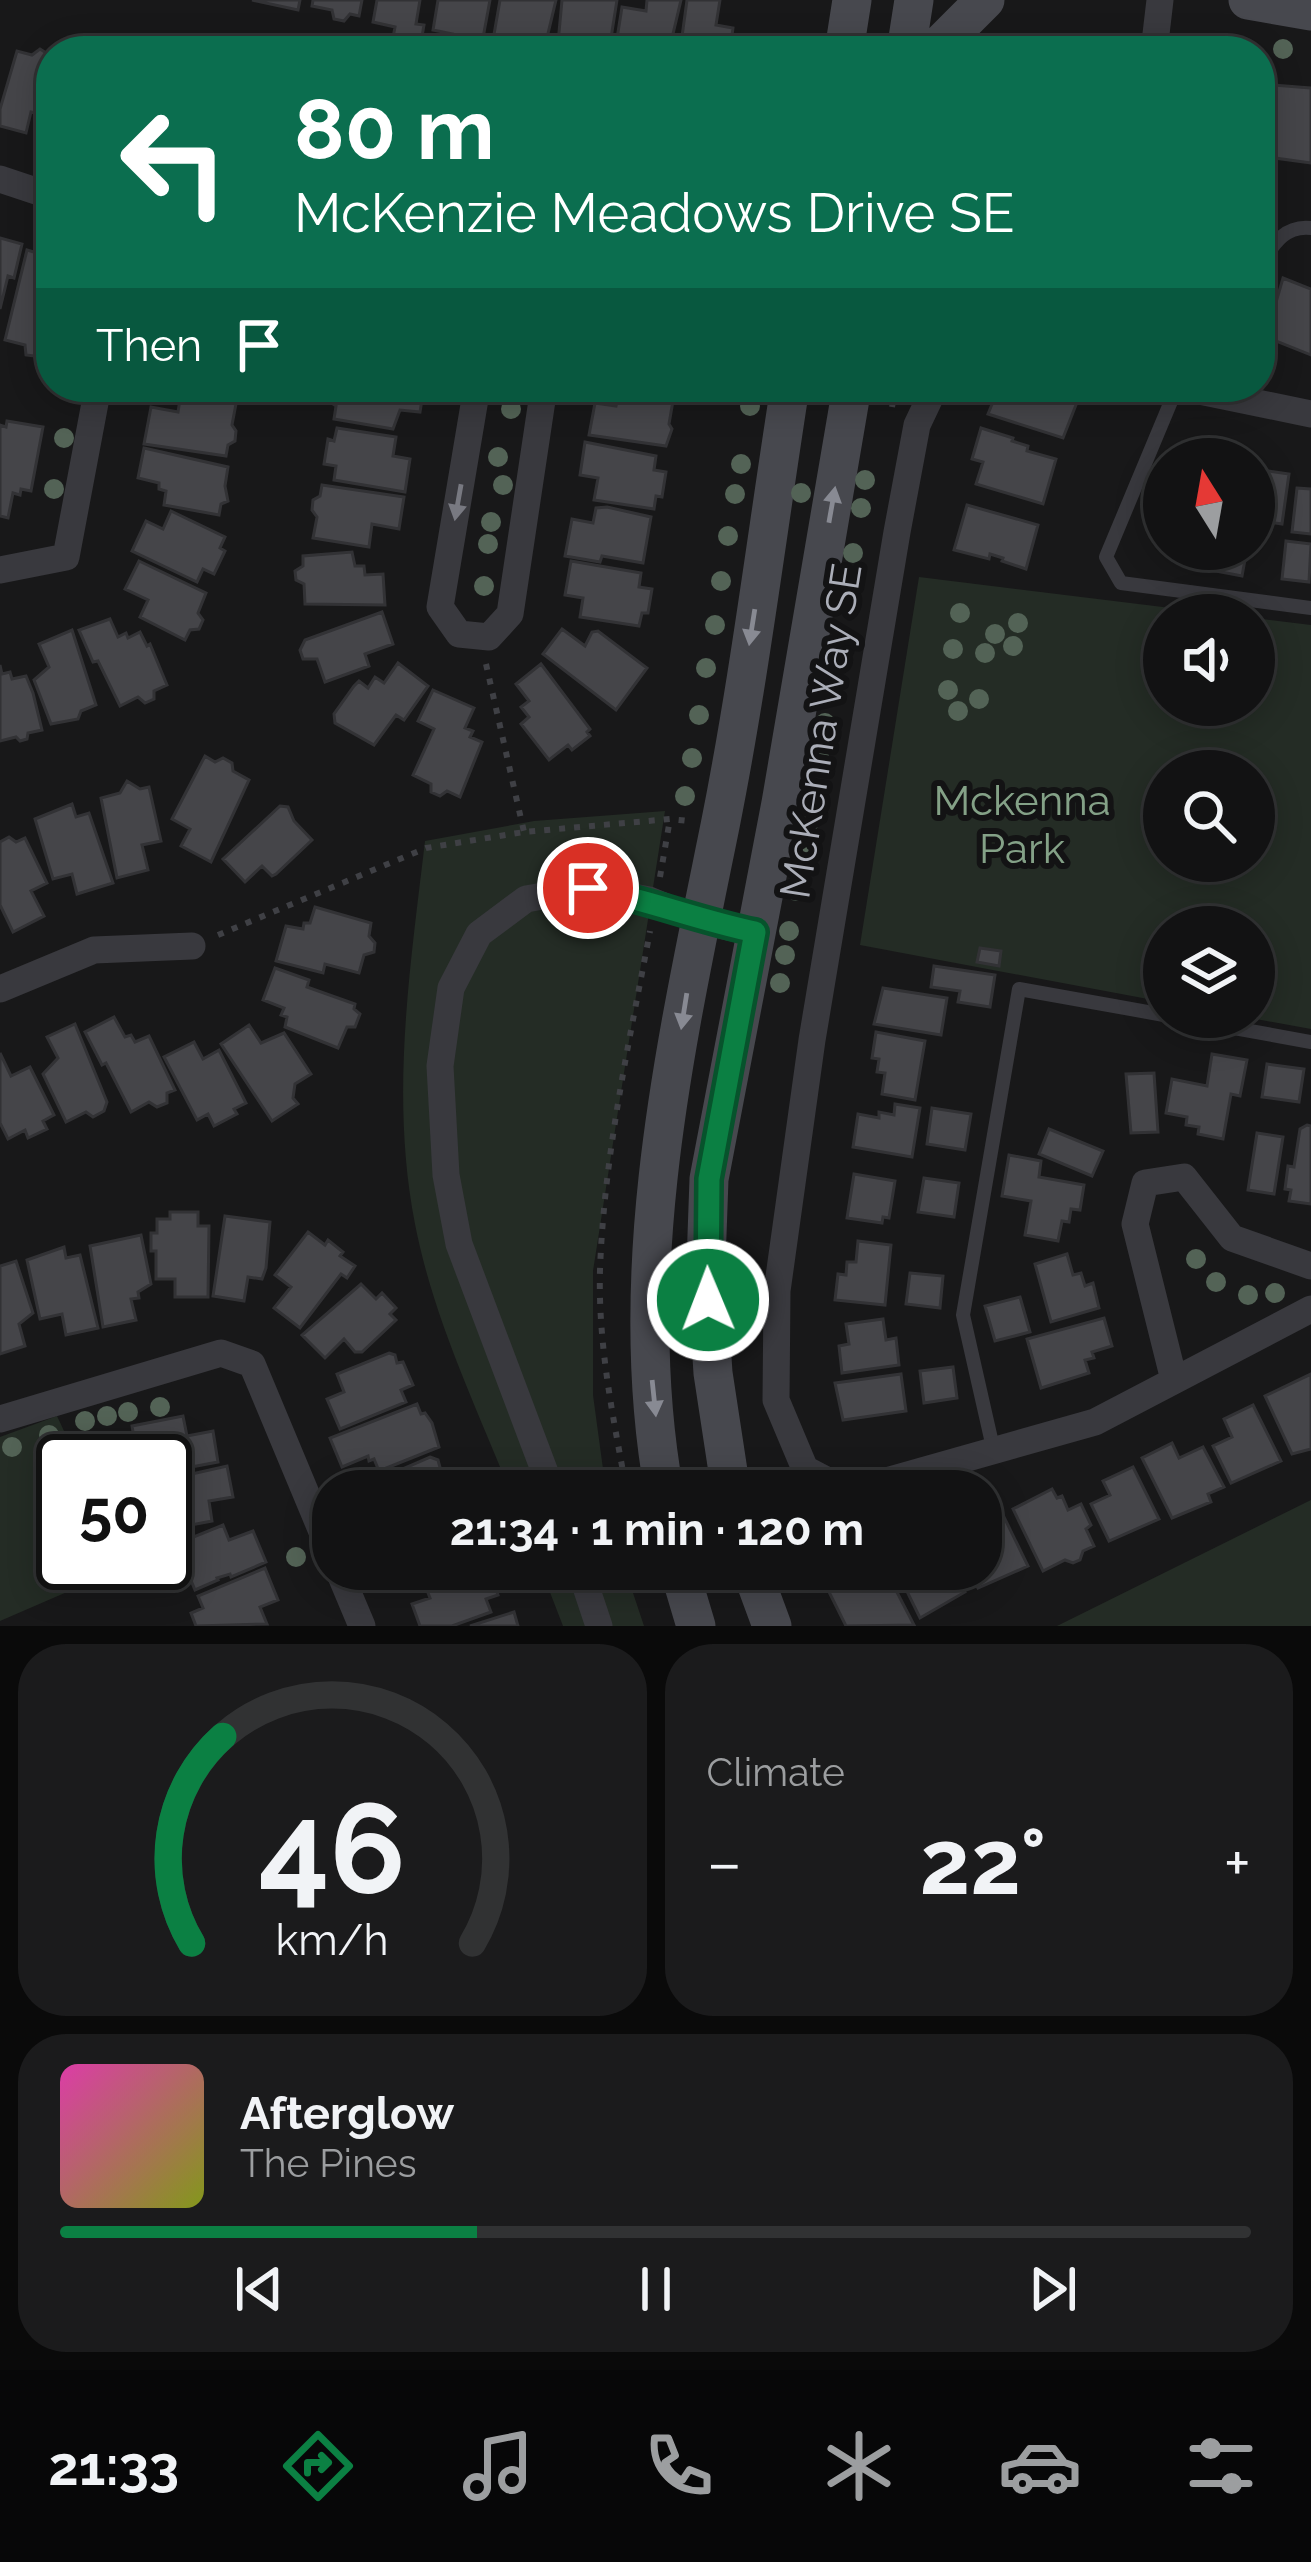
<!DOCTYPE html>
<meta charset="utf-8">
<style>
:root{--surface:#121213;--page:#1b1b1c;--text:#f1f3f6;--muted:#9c9ea0;--line:#313233;--accent:#0b8043}
body{margin:0;font-family:Raleway,sans-serif;background:var(--page);color:var(--text);height:100vh;display:flex;flex-direction:column;font-size:45px;white-space:nowrap}
*{box-sizing:border-box;margin:0}
p{font-size:39px;color:var(--muted)}
.icon{flex:none;width:66px;height:66px;fill:none;stroke:currentColor;stroke-width:2;stroke-linecap:round;stroke-linejoin:round}
.map{position:relative;height:1626px;overflow:hidden}
.sheet{display:flex;flex-direction:column;gap:18px;padding:18px;background:#0a0a0a;flex:1}
.sheet>*{flex:none}
.top-card{position:absolute;left:36px;top:36px;width:1239px;height:366px;border-radius:48px;box-shadow:0 6px 30px #0003,0 0 0 3px var(--line);background:#0b6e4f;color:#fff;overflow:hidden}
.needle{width:78px;rotate:349deg}
.controls{position:absolute;left:1143px;top:438px;display:grid;gap:24px}
.controls a{display:grid;place-items:center;width:132px;height:132px;border-radius:50%;background:var(--surface);box-shadow:0 6px 30px #0003,0 0 0 3px var(--line);font-size:60px}
.speed{position:absolute;left:36px;top:1434px;display:flex;gap:24px;font-size:60px;font-weight:700;text-align:center}
.speed>*{display:grid;place-content:center;width:156px;height:156px;border-radius:50%;background:var(--surface);box-shadow:0 6px 30px #0003,0 0 0 3px var(--line);line-height:1}
.speed .limit{border:6px solid #111;border-radius:18px;background:#fff;color:#111}
.pin{position:absolute;display:grid;place-items:center;width:102px;height:102px;color:#fff;margin:-51px;border:6px solid #fff;border-radius:50%;box-shadow:0 3px 12px #0007}
.me{position:absolute;width:132px;margin:-66px;rotate:359deg;stroke-linejoin:round;filter:drop-shadow(0 0 9px #0008)}
.turn{display:flex;align-items:center;gap:42px;height:252px;padding:0 60px;font-size:54px}
.turn .icon{width:156px;height:156px;stroke-width:2.5}
.turn b{display:block;font-size:84px;line-height:102px}
.then{display:flex;align-items:center;height:114px;padding:0 60px;background:#0003;gap:24px;font-size:45px}
.big{font-size:90px;font-weight:700;line-height:1.1}
.sheet .card{flex:1;display:flex;flex-direction:column;justify-content:center;gap:18px;min-width:0;padding:0 42px;border-radius:48px;background:var(--page)}
.sheet .dial{align-items:center;gap:0}
.dial svg{height:312px;overflow:visible;fill:none;stroke:var(--line);stroke-width:7;stroke-linecap:round;text-anchor:middle}
.dial text{fill:var(--text);stroke:none}
.song{display:flex;align-items:center;gap:36px}
.cover{width:144px;height:144px;border-radius:18px;background:linear-gradient(135deg,hsl(320 70% 55%),hsl(70 70% 35%))}
.played{height:12px;border-radius:6px;background:linear-gradient(90deg,var(--accent) 35%,var(--line) 35%)}
.keys{display:flex;justify-content:space-around;direction:ltr}
.heat{display:flex;justify-content:space-between;align-items:center;font-size:66px;direction:ltr}
.sheet .tiles{flex:1;display:grid;gap:18px;grid-template-columns:1fr 1fr}
.card:last-child{grid-column:span 2}
.trip{position:absolute;left:312px;top:1470px;width:690px;height:120px;border-radius:48px;background:var(--surface);box-shadow:0 6px 30px #0003,0 0 0 3px var(--line);font-weight:700;line-height:120px;text-align:center}
.dock{display:flex;height:192px;justify-content:space-around;align-items:center;background:#070708;color:var(--muted)}
.dock .icon{width:84px;height:84px}
.dock .on{color:var(--accent)}
.dock b{font-size:54px;color:var(--text)}
.map>svg:first-child{display:block}
.green{fill:#242c25;fill-rule:evenodd}
.building{fill:#454549;stroke:#323235;stroke-width:3}
.lines{fill:none;stroke-linecap:round;stroke-linejoin:round}
.path{stroke:#3f4045;stroke-width:6;stroke-dasharray:6 9;stroke-linecap:butt}
.lane{stroke:#39393e;stroke-width:14}
.street{stroke:#39393e;stroke-width:27}
.secondary{stroke:#47484e;stroke-width:39}
.tree{fill:#536356}
.oneway{fill:#787981}
.oneway2{fill:#888a93}
.route-casing{stroke:#07532c;stroke-width:30}
.route{stroke:#0b8043;stroke-width:21}
.labels{text-anchor:middle;dominant-baseline:central;stroke-width:12;stroke-linejoin:round;paint-order:stroke}
.street-label{font-size:42px;fill:#abaeb8;stroke:#131314}
.park-label{font-size:42px;fill:#84a187;stroke:#131314}
</style>
<div class="map">
<svg width="1311" height="1626" viewBox="0 0 1311 1626">
<rect width="100%" height="100%" fill="#181819"/>
<!-- green -->
<path class="green" d="M919 577 1228 615H1164V705H1254V618L1311 625V1029L1245 1017H1254V927H1164V1002L860 945ZM1164 771H1254V861H1164Z
M665 811 593 1271V1395L606 1491H510C475 1404 433 1317 415 1224 390 1096 410 969 425 841L534 821Z
M57 1416 78 1461H63V1563L127 1566 0 1621V1437Z
M1311 1500V1626H1057Z
M541 1569H625L644 1626H563Z"/>
<!-- building -->
<path class="building" d="M252 0H300L298 10Z
M313 0H362L359 16 350 14 344 21 334 19 332 10 312 6Z
M377 0H420L416 24 424 25 420 48 392 43 395 27 373 22Z
M438 0H490L483 38 470 36 464 43H456L453 34 433 30Z
M500 0H556L546 42 532 40 531 51H525L506 48V42L493 40Z
M562 0H617L609 51H570L571 45 558 43Z
M647 0H681L669 51H615L622 7 646 11Z
M687 0H720L716 25 733 28 730 51H680Z
M40 49 51 56 50 106 47 111 37 108 36 113 31 112 26 133 0 126V109L17 51 32 55Z
M1261 84 1311 88V163L1260 156Z
M0 238 22 244 14 278 8 276 0 309Z
M27 250 51 257V352L41 350 34 356 26 355 25 345 5 340Z
M1283 278 1311 289V355L1266 337Z
M180 387H229L227 397Z
M424 387 420 412 400 410 393 429 334 419 336 406 329 401 331 391 336 388Z
M999 387 1020 388 1083 387 1063 438 988 414Z
M619 392 673 401 669 424 672 429 666 446 589 435 595 403 616 406Z
M181 393 236 404 232 425 236 431 235 441 228 445 226 456 144 444 151 407 178 412Z
M7 421 43 427 31 491 21 489 20 495 13 493 8 518 0 516V425L6 427Z
M337 428 396 437 393 456 410 459 405 492 334 480 336 466 324 464 328 439 334 441Z
M981 428 1013 438 1012 441 1028 446 1027 451 1056 459 1043 504 976 484 983 462 972 459Z
M585 442 656 456 654 470 666 472 662 497 656 496 654 509 594 500 598 478 580 475Z
M144 448 228 467 225 486 228 501 221 504 219 515 164 505 166 491 159 489V483L138 478Z
M1183 449 1230 458V459H1181Z
M1254 469 1289 474 1282 524 1254 520Z
M322 485 404 497 399 529 372 524 369 547 313 538 317 517 312 510 313 500 320 496Z
M1297 488 1311 489V534L1292 532Z
M967 505 1038 525 1026 569 1002 561 1003 558 990 554 989 559 954 550Z
M607 507 651 517 643 563 602 556 600 562 565 556 572 519 593 523 596 508Z
M171 511 225 537 220 548 225 551 214 574 203 569 197 582 132 551 146 521 163 529Z
M1286 541 1311 544 1309 582 1282 579Z
M1220 549H1247L1242 576 1216 571Z
M352 552 355 566H364L365 575 383 574 385 605 305 604 304 584 296 580 295 571 303 566V556Z
M139 561 206 593 198 613 203 620 199 629 190 630 185 640 140 617 148 600 125 589Z
M571 561 641 573 639 587 652 589 648 613H642L639 626 580 617 583 598 565 595Z
M382 612 393 644 365 654 369 666 325 682 317 659H303L300 650 305 640Z
M110 619 118 637 126 633 128 638 140 632 147 646 150 644 167 685 154 691V699L145 703 138 697 120 706 98 661 93 662 79 630Z
M562 629 585 646 592 632 598 631 647 668 616 710 543 654Z
M72 630 96 705 81 711 78 719 51 724 34 680 49 667 39 644Z
M398 663 428 686 404 720 396 715 374 745 335 723 334 714 354 686 359 681 368 688 375 677 384 683Z
M541 664 590 729 587 732 590 736 572 750 568 745 549 760 521 724 529 717 521 707 529 701 516 684Z
M0 665 2 674 10 672 12 679 26 676 33 693 42 730 28 733 27 739 20 741 16 737 0 741Z
M433 690 474 708 465 728 473 731 470 737 482 742 460 797 447 791 440 796 431 792V784L413 775 434 729 418 721Z
M205 756 215 762 223 758 232 763 233 771 249 780 211 862 181 846 190 829 172 819Z
M127 781 140 789 149 787 161 841 142 845 148 870 117 878 101 798 120 793Z
M72 804 76 817 89 813 113 883 77 894 72 874 53 879 35 819Z
M280 806 288 807 294 821 312 840 276 874 272 876 262 866 245 882 223 859Z
M9 837 16 842 25 838 47 883 31 891 44 916 13 932 0 905V842Z
M315 907 371 923 369 936 375 943 374 952 364 955 359 973 325 964 323 973 276 961 286 926 303 929 304 923H310Z
M980 948 1001 951 999 966 977 962Z
M934 966 995 975 990 1007 958 1002 960 991 931 987Z
M275 968 309 980 307 987 355 1004 354 1009 360 1014 355 1027H347L338 1048 285 1027 287 1017 281 1015 284 1008 263 1000Z
M883 988 947 998 941 1035 874 1024Z
M114 1017 125 1037 131 1035 135 1042 149 1036 175 1090 167 1093V1103L157 1107 149 1102 131 1112 106 1063 102 1065 85 1032Z
M75 1024 107 1102 104 1111 93 1117 86 1112 66 1122 43 1074 58 1058 47 1037Z
M249 1025 261 1043 284 1033 311 1074 295 1084 293 1098 298 1104 272 1121 221 1044Z
M876 1032 925 1041 915 1100 882 1094 885 1073 877 1072 879 1059 872 1058Z
M194 1042 203 1059 219 1050 246 1103 234 1109 237 1114 214 1126 208 1114 197 1120 164 1057Z
M0 1053 11 1076 30 1067 54 1115 43 1121 47 1129 28 1138 25 1130 8 1139 0 1123Z
M1212 1054 1247 1060 1240 1096 1231 1094 1223 1139 1198 1134 1199 1127 1186 1125 1187 1117 1166 1113 1172 1079 1207 1086Z
M1267 1064 1304 1069 1299 1102 1262 1097Z
M1154 1073 1158 1132 1131 1133 1126 1074Z
M895 1104 920 1108 912 1157 853 1147 858 1114 879 1118V1112L894 1115Z
M932 1108 971 1114 965 1150 927 1144Z
M1307 1125 1311 1126V1204L1289 1201 1291 1190 1285 1189 1288 1166 1294 1167 1300 1129Z
M1049 1129 1103 1151 1092 1176 1039 1154Z
M1257 1133 1283 1137 1274 1194 1248 1190Z
M1009 1155 1041 1161 1039 1177 1084 1185 1080 1210 1071 1209 1069 1222 1062 1221 1058 1241 1025 1235 1031 1201 1002 1196Z
M854 1174 895 1181 889 1218 883 1217 882 1223 847 1218Z
M924 1178 959 1183 954 1217 918 1212Z
M170 1212H198V1226H209L208 1297H175V1279H156V1251H151V1233H157V1219H170Z
M225 1216 270 1222 266 1268 262 1279 248 1277 244 1301 213 1296Z
M308 1232 325 1245 328 1240 343 1252 340 1256 355 1266 347 1278 341 1274 300 1328 274 1308 291 1287 275 1275Z
M141 1235 151 1284 138 1292 139 1298 131 1299 136 1320 103 1327 90 1246Z
M858 1241 891 1245 885 1305 835 1300 838 1274 846 1275 847 1262H856Z
M64 1247 66 1258 80 1255 98 1328 66 1335 62 1314 40 1319 27 1260Z
M1067 1254 1073 1275 1081 1273 1085 1286 1093 1283 1099 1308 1051 1322 1035 1264Z
M16 1261 33 1313 19 1324 25 1346 0 1354V1266Z
M910 1273 943 1276 940 1308 906 1304Z
M361 1284 376 1299 382 1293 396 1308 390 1314 396 1320 362 1352H355L344 1339 325 1358 302 1335Z
M1020 1297 1030 1332 995 1341 985 1306Z
M1104 1318 1112 1346 1092 1352 1094 1358 1085 1360 1089 1373 1041 1388 1027 1339Z
M883 1319 886 1340 896 1338 899 1365 842 1373 839 1346 849 1344 846 1324Z
M389 1353 395 1355 397 1363 403 1362 413 1385 401 1390 406 1402 340 1429 327 1399 344 1392 337 1374Z
M953 1367 957 1398 924 1403 920 1371Z
M901 1374 906 1411 843 1420 835 1383Z
M1311 1374V1449L1292 1454 1265 1396Z
M417 1404 421 1414 425 1413 432 1423 439 1447 379 1471 374 1459 369 1461 368 1456 342 1467 330 1438Z
M1253 1405 1281 1461 1231 1483 1213 1446 1232 1437 1224 1419Z
M183 1416 187 1436 213 1431 218 1462 186 1468 185 1465 165 1472V1461H138L137 1455 130 1456 127 1439 134 1438 132 1426Z
M1172 1443 1179 1458 1203 1447 1224 1487 1208 1494 1211 1502 1172 1518 1142 1458Z
M430 1457 438 1460 441 1471 438 1479 443 1491H381L377 1480Z
M227 1466 233 1497 209 1501 212 1521 165 1530V1480Z
M1133 1467 1159 1519 1109 1541 1091 1504 1110 1495 1103 1481Z
M1052 1489 1057 1498 1062 1496 1068 1510 1081 1504 1091 1525 1086 1529 1094 1546 1083 1551 1080 1560 1073 1563 1065 1560 1043 1571 1013 1509Z
M1003 1515 1028 1566 978 1588 969 1569H981V1520L986 1524Z
M223 1525 229 1540 253 1531 266 1562 231 1577 230 1574 217 1578 218 1580 195 1590 190 1578 181 1582 174 1565 183 1561 176 1544Z
M265 1568 278 1600 260 1607 267 1624 196 1626 191 1613 203 1608 198 1596Z
M454 1569 490 1571 498 1595 486 1599 491 1612 452 1626H420L412 1604 430 1598 423 1580Z
M825 1569H885L914 1625 846 1626 824 1582 830 1579Z
M896 1569H954L965 1592 920 1618Z
M514 1612 518 1626H470Z"/>
<g class="lines">
<!-- path -->
<path class="path" d="M892 407 896 387
M486 664 524 832
M660 877 670 819
M218 935 426 848 524 832 670 819 689 821
M625 1482C612 1412 598 1342 600 1270 604 1155 629 1043 650 931"/>
<!-- lane -->
<path class="lane" d="M1260 265C1273 245 1284 225 1311 228
M1177 387 1106 557 1121 583 1311 608
M1173 1017 1311 1042
M994 1452 963 1315 1019 989 1164 1015"/>
<!-- street -->
<path class="street" d="M1154 51 1160 0
M0 179 51 196
M477 387 440 607 459 634 489 637 510 614 544 387
M1180 387 1311 414
M0 570 66 557 98 387
M0 989 94 950 192 946
M1174 1380 1135 1224 1145 1183 1184 1177 1232 1238 1311 1266
M0 1419 221 1353 252 1364 333 1558
M552 1491 459 1244 446 1175 440 1066 451 988 479 934 526 899 588 888 649 900 698 920 755 933
M847 1491 805 1469 776 1400 777 1291 812 1040 897 532 917 425 935 387
M851 1491 1095 1422 1311 1309
M338 1569 362 1626
M580 1569 599 1626"/>
<!-- secondary -->
<path class="secondary" d="M1248 0 1311 11
M844 51 852 0
M906 51 914 0
M934 51 985 0
M664 1491C624 1269 676 1043 720 826 749 681 767 533 790 387
M731 1491 713 1373 706 1263 709 1179 781 803 852 387
M679 1569 696 1626
M751 1569 772 1626"/>
</g>
<!-- trees -->
<g class="tree">
<circle cx="1283" cy="49" r="10"/>
<circle cx="750" cy="406" r="10"/>
<circle cx="511" cy="409" r="10"/>
<circle cx="64" cy="438" r="10"/>
<circle cx="498" cy="457" r="10"/>
<circle cx="741" cy="464" r="10"/>
<circle cx="865" cy="480" r="10"/>
<circle cx="503" cy="485" r="10"/>
<circle cx="54" cy="489" r="10"/>
<circle cx="801" cy="493" r="10"/>
<circle cx="735" cy="494" r="10"/>
<circle cx="861" cy="508" r="10"/>
<circle cx="491" cy="522" r="10"/>
<circle cx="728" cy="536" r="10"/>
<circle cx="488" cy="544" r="10"/>
<circle cx="853" cy="553" r="10"/>
<circle cx="848" cy="577" r="10"/>
<circle cx="721" cy="581" r="10"/>
<circle cx="484" cy="586" r="10"/>
<circle cx="845" cy="600" r="10"/>
<circle cx="960" cy="613" r="10"/>
<circle cx="1018" cy="623" r="10"/>
<circle cx="715" cy="625" r="10"/>
<circle cx="995" cy="634" r="10"/>
<circle cx="1013" cy="646" r="10"/>
<circle cx="953" cy="649" r="10"/>
<circle cx="985" cy="653" r="10"/>
<circle cx="706" cy="668" r="10"/>
<circle cx="834" cy="669" r="10"/>
<circle cx="948" cy="690" r="10"/>
<circle cx="829" cy="697" r="10"/>
<circle cx="979" cy="699" r="10"/>
<circle cx="958" cy="711" r="10"/>
<circle cx="699" cy="715" r="10"/>
<circle cx="825" cy="723" r="10"/>
<circle cx="819" cy="756" r="10"/>
<circle cx="692" cy="758" r="10"/>
<circle cx="814" cy="790" r="10"/>
<circle cx="685" cy="796" r="10"/>
<circle cx="808" cy="824" r="10"/>
<circle cx="803" cy="853" r="10"/>
<circle cx="796" cy="891" r="10"/>
<circle cx="789" cy="931" r="10"/>
<circle cx="785" cy="955" r="10"/>
<circle cx="780" cy="983" r="10"/>
<circle cx="1196" cy="1259" r="10"/>
<circle cx="1216" cy="1282" r="10"/>
<circle cx="1275" cy="1293" r="10"/>
<circle cx="1248" cy="1295" r="10"/>
<circle cx="160" cy="1407" r="10"/>
<circle cx="128" cy="1412" r="10"/>
<circle cx="107" cy="1416" r="10"/>
<circle cx="85" cy="1421" r="10"/>
<circle cx="49" cy="1435" r="10"/>
<circle cx="12" cy="1447" r="10"/>
<circle cx="43" cy="1482" r="10"/>
<circle cx="296" cy="1557" r="10"/>
</g>
<!-- one-way arrows -->
<defs><path id="oneway-solid" d="M-6-.8H1V-3.2L6.5 0L1 3.2V.8H-6Z" transform="scale(3)"/></defs>
<use class="oneway" href="#oneway-solid" transform="translate(458 502) rotate(100)"/>
<g class="oneway2">
<use href="#oneway-solid" transform="translate(832 505) rotate(-80)"/>
<use href="#oneway-solid" transform="translate(752 627) rotate(99)"/>
<use href="#oneway-solid" transform="translate(684 1011) rotate(99)"/>
<use href="#oneway-solid" transform="translate(654 1398) rotate(84)"/>
</g>
<g class="lines">
<defs>
<path id="route" d="M588 888C645 899 698 920 755 932L709 1179 708 1300"/>
</defs>
<!-- route casing -->
<use href="#route" class="route-casing"/>
<!-- route -->
<use href="#route" class="route"/>
</g>
<g class="labels">
<!-- street labels -->
<g class="street-label">
<text transform="translate(821 731) rotate(-81)">McKenna Way SE</text>
</g>
<!-- park labels -->
<g class="park-label">
<text x="1022" y="800">Mckenna<tspan x="1022" dy="48">Park</tspan></text>
</g>
</g>
</svg>
<div class="controls">
<a><svg class="needle" viewBox="-14 -14 28 28"><path d="M0-13l5 13h-10z" fill="#e53935"/><path d="M0 13l5-13h-10z" fill="#9c9ea0"/></svg></a>
<a><svg class="icon" aria-label="sound" viewBox="0 0 24 24"><path d="M4 9h4l5-4v14l-5-4H4zM17 9q2 3 0 6"/></svg></a>
<a><svg class="icon" aria-label="search" viewBox="0 0 24 24"><circle cx="10" cy="10" r="6"/><path d="M15 15l6 6"/></svg></a>
<a><svg class="icon" aria-label="layers" viewBox="0 0 24 24"><path d="M12 4l9 5-9 5-9-5zM3 14l9 5 9-5"/></svg></a>
</div>
<div class="speed"><div class="limit">50</div></div>
<div class="pin" style="left:588px;top:888px;background:#d93025"><svg class="icon" aria-label="arrive" viewBox="0 0 24 24"><path d="M6 21V4h12l-3 4 3 4H6"/></svg></div>
<svg class="me" style="left:708px;top:1300px" viewBox="-20 -20 40 40"><circle r="17" fill="#0b8043" stroke="#fff" stroke-width="3"/><path d="M0-11L8 9 0 5-8 9z" fill="#fff"/></svg>
<div class="trip">21:34 · 1 min · 120 m</div>
<div class="top-card">
<div class="turn"><svg class="icon" aria-label="left" viewBox="0 0 24 24"><path d="M17 20v-9H6M10 6l-5 5 5 5"/></svg><div><b>80 m</b>McKenzie Meadows Drive SE</div></div>
<div class="then">Then<svg class="icon" aria-label="arrive" viewBox="0 0 24 24"><path d="M6 21V4h12l-3 4 3 4H6"/></svg></div>
</div>
</div>
<section class="sheet">
<div class="tiles">
<div class="card dial"><svg viewBox="0 0 100 80">
<path d="M14 69A42 42 0 1 1 86 69"/>
<path d="M14 69A42 42 0 0 1 22 16" stroke="#0b8043"/>
<text x="50" y="56" font-size="32" font-weight="700">46</text>
<text x="50" y="72" font-size="11">km/h</text>
</svg></div>
<div class="card"><p>Climate</p>
<div class="heat"><a>−</a><b class="big">22°</b><a>+</a></div>
</div>
<div class="card">
<div class="song"><i class="cover"></i><div><b>Afterglow</b><p>The Pines</p></div></div>
<div class="played"></div>
<div class="keys"><svg class="icon" aria-label="previous" viewBox="0 0 24 24"><path d="M18 5L8 12l10 7zM5 5v14"/></svg><svg class="icon" aria-label="pause" viewBox="0 0 24 24"><path d="M8 5v14M16 5v14"/></svg><svg class="icon" aria-label="next" viewBox="0 0 24 24"><path d="M6 5l10 7-10 7zM19 5v14"/></svg></div>
</div>
</div>
</section>
<nav class="dock">
<b>21:33</b>
<svg class="icon on" aria-label="directions" viewBox="0 0 24 24"><path d="M12 3l9 9-9 9-9-9zM9 14v-3h6M13 9l2 2-2 2"/></svg>
<svg class="icon" aria-label="music" viewBox="0 0 24 24"><path d="M9 18V5l10-2v13"/><circle cx="6" cy="18" r="3"/><circle cx="16" cy="16" r="3"/></svg>
<svg class="icon" aria-label="phone" viewBox="0 0 24 24"><path d="M5 4h4l2 5-3 2q2 4 5 5l2-3 5 2v4C11 20 4 13 5 4z"/></svg>
<svg class="icon" aria-label="climate" viewBox="0 0 24 24"><path d="M12 3v18M4 7l16 10M4 17L20 7"/></svg>
<svg class="icon" aria-label="car" viewBox="0 0 24 24"><path d="M5 17H2v-5l4-1 3-4h7l3 4 3 1v5h-3M9 17h6M6 11h13"/><circle cx="7" cy="17" r="2"/><circle cx="17" cy="17" r="2"/></svg>
<svg class="icon" aria-label="filters" viewBox="0 0 24 24"><path d="M4 7h16M4 17h16"/><circle cx="9" cy="7" r="2"/><circle cx="15" cy="17" r="2"/></svg>
</nav>
